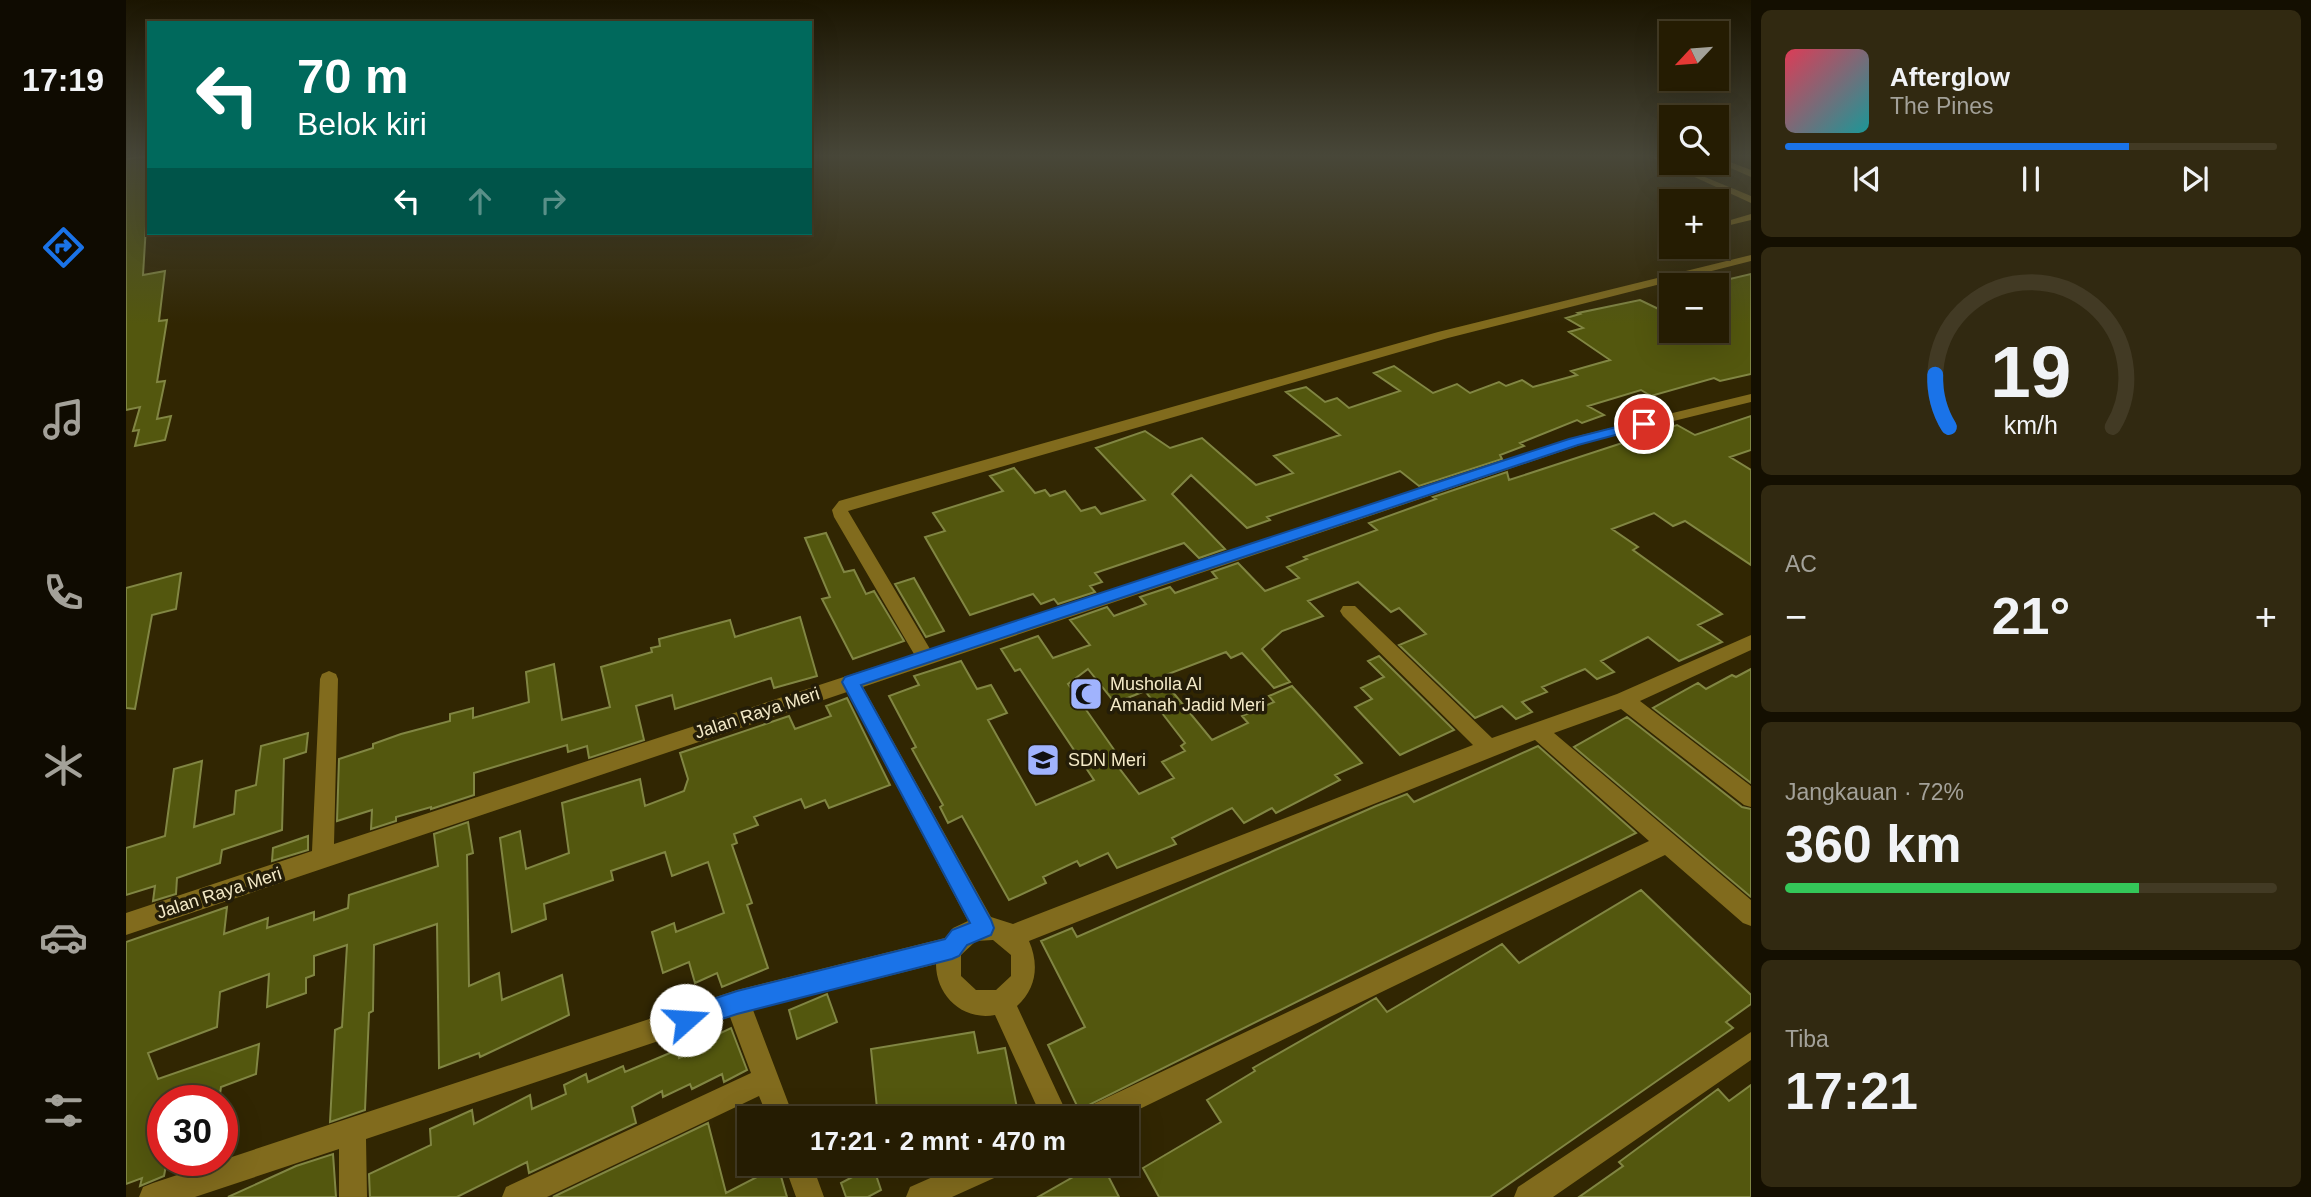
<!DOCTYPE html>
<html lang="id">
<meta charset="utf-8">
<style>
:root{--surface:#251c02;--page:#312911;--text:#f1f3f6;--muted:#a3a199;--line:#423a24;--accent:#1a73e8}
body{margin:0;font-family:Helvetica,sans-serif;background:var(--page);color:var(--text);height:100vh;display:flex;flex-direction:column;font-size:26px;white-space:nowrap}
*{box-sizing:border-box;margin:0}
p{font-size:23px;color:var(--muted)}
.icon{flex:none;width:38px;height:38px;fill:none;stroke:currentColor;stroke-width:2;stroke-linecap:round;stroke-linejoin:round}
.map{position:relative;flex:1;overflow:hidden}
.details{display:flex;flex-direction:column;gap:10px;padding:10px;background:#140f01;width:560px}
.details>*{flex:none}
.top-card{position:absolute;left:21px;top:21px;width:665px;height:214px;border-radius:0px;box-shadow:0 7px 28px #0002,0 0 0 2px var(--line);background:#00695c;color:#fff;overflow:hidden}
.needle{width:46px;rotate:244deg}
.fabs{position:absolute;left:1533px;top:21px;display:grid;gap:14px}
.fabs a{display:grid;place-items:center;width:70px;height:70px;border-radius:0px;background:var(--surface);box-shadow:0 7px 28px #0002,0 0 0 2px var(--line);font-size:35px}
.speed{position:absolute;left:21px;top:1085px;display:flex;gap:14px;font-size:35px;font-weight:700;text-align:center}
.speed>*{display:grid;place-content:center;width:91px;height:91px;border-radius:50%;background:var(--surface);box-shadow:0 7px 28px #0002,0 0 0 2px var(--line);line-height:1}
.speed .limit{border:10px solid #d22;background:#fff;color:#111}
.pin{position:absolute;display:grid;place-items:center;width:60px;height:60px;color:#fff;margin:-30px;border:4px solid #fff;border-radius:50%;box-shadow:0 2px 7px #0007}
.me{position:absolute;width:77px;margin:-38px;rotate:71deg;stroke-linejoin:round;filter:drop-shadow(0 0 5px #0008)}
.turn{display:flex;align-items:center;gap:24px;height:147px;padding:0 35px;font-size:32px}
.turn .icon{width:91px;height:91px;stroke-width:2.5}
.turn b{display:block;font-size:49px;line-height:60px}
.lanes{display:flex;align-items:center;height:66px;padding:0 35px;background:#0003;justify-content:center;gap:35px;direction:ltr}
.lanes .off{opacity:.35}
.big{font-size:52px;font-weight:700;line-height:1.1}
.details .tile{flex:1;display:flex;flex-direction:column;justify-content:center;gap:10px;min-width:0;padding:0 24px;border-radius:10px;background:var(--page)}
.details .dial{align-items:center;gap:0}
.dial svg{height:182px;overflow:visible;fill:none;stroke:var(--line);stroke-width:7;stroke-linecap:round;text-anchor:middle}
.dial text{fill:var(--text);stroke:none}
.song{display:flex;align-items:center;gap:21px}
.cover{width:84px;height:84px;border-radius:10px;background:linear-gradient(135deg,hsl(350 70% 55%),hsl(180 70% 35%))}
.played{height:7px;border-radius:4px;background:linear-gradient(90deg,var(--accent) 70%,var(--line) 70%)}
.keys{display:flex;justify-content:space-around;direction:ltr}
.heat{display:flex;justify-content:space-between;align-items:center;font-size:38px;direction:ltr}
.charge{height:10px;border-radius:5px;background:linear-gradient(90deg,#34c759 72%,var(--line) 0)}
.trip{position:absolute;left:611px;top:1106px;width:402px;height:70px;border-radius:0px;background:var(--surface);box-shadow:0 7px 28px #0002,0 0 0 2px var(--line);font-weight:700;line-height:70px;text-align:center}
main{display:flex;flex:1;min-height:0}
.dock{display:flex;flex-direction:column;width:126px;justify-content:space-around;align-items:center;background:#0f0b01;color:var(--muted)}
.dock .icon{width:49px;height:49px}
.dock .current{color:var(--accent)}
.dock b{font-size:32px;color:var(--text)}
.map>svg:first-child{display:block}
.building{fill:#53570e;stroke:#818643;stroke-width:2;fill-rule:evenodd}
.lines{fill:none;stroke-linecap:round;stroke-linejoin:round}
.minor{fill:#816b1d;fill-rule:evenodd}
.route{fill:#1a73e8;stroke:#114b97;stroke-width:2}
.labels{text-anchor:middle;dominant-baseline:central;stroke-width:7;stroke-linejoin:round;paint-order:stroke}
.poi-label{font-size:18px;fill:#f4eac8;stroke:#241d08;text-anchor:start}
.street-label{font-size:18px;fill:#f4eac8;stroke:#241d08}
</style>
<main>
<nav class="dock">
<b>17:19</b>
<svg class="icon current" aria-label="directions" viewBox="0 0 24 24"><path d="M12 3l9 9-9 9-9-9zM9 14v-3h6M13 9l2 2-2 2"/></svg>
<svg class="icon" aria-label="music" viewBox="0 0 24 24"><path d="M9 18V5l10-2v13"/><circle cx="6" cy="18" r="3"/><circle cx="16" cy="16" r="3"/></svg>
<svg class="icon" aria-label="phone" viewBox="0 0 24 24"><path d="M5 4h4l2 5-3 2q2 4 5 5l2-3 5 2v4C11 20 4 13 5 4z"/></svg>
<svg class="icon" aria-label="climate" viewBox="0 0 24 24"><path d="M12 3v18M4 7l16 10M4 17L20 7"/></svg>
<svg class="icon" aria-label="car" viewBox="0 0 24 24"><path d="M5 17H2v-5l4-1 3-4h7l3 4 3 1v5h-3M9 17h6M6 11h13"/><circle cx="7" cy="17" r="2"/><circle cx="17" cy="17" r="2"/></svg>
<svg class="icon" aria-label="filters" viewBox="0 0 24 24"><path d="M4 7h16M4 17h16"/><circle cx="9" cy="7" r="2"/><circle cx="15" cy="17" r="2"/></svg>
</nav>
<div class="map">
<svg width="1625" height="1197" viewBox="0 0 1625 1197">
<rect width="100%" height="100%" fill="#312602"/>
<!-- building -->
<path class="building" d="M15 157H23V226H20L17 275 39 271 33 321 41 320 31 382 39 381 31 419 45 416 39 440 9 446 13 430 7 431 14 407 0 410V159Z
M1551 163H1589L1601 169 1578 174Z
M1625 274V374L1594 381 1588 378 1525 396 1515 390 1462 406 1478 415 1456 423 1451 420 1394 443 1398 446 1374 455 1376 459 1293 486 1274 471 1141 517 1144 520 1121 528 1065 475 1046 494 1099 549 1073 558 1058 543 969 573 976 582 964 586 969 592 932 604 928 599 915 604 907 594 844 615 799 537 819 531 807 513 877 491 864 476 888 468 909 493 919 490 924 496 939 491 955 511 969 507 975 514 1019 500 970 448 1019 431 1044 448 1076 438 1130 485 1167 473 1148 456 1214 435 1160 392 1180 387 1199 402 1211 398 1223 408 1274 391 1248 373 1268 366 1307 393 1331 384 1344 393 1373 382 1380 386 1396 380 1407 387 1451 375 1445 371 1484 360 1443 332 1457 328 1440 318 1454 314 1452 313 1514 300 1545 315V331H1572L1591 341V282Z
M1625 416V450L1604 457 1625 470V565L1559 521 1547 526 1528 513 1486 529 1512 547 1507 550 1596 614 1572 625 1596 642 1553 661 1522 637 1475 661 1488 672 1471 679 1459 669 1416 687 1421 692 1396 702 1406 712 1390 719 1376 706 1349 718 1273 645 1300 634 1273 608 1265 612 1232 582 1182 601 1197 616 1156 631 1136 649 1164 682 1148 688 1116 653 1105 658 1100 652 1037 676 1036 679 1086 740 1122 723 1116 716 1148 702 1143 696 1166 686 1236 763 1209 775 1214 780 1150 813 1146 808 1118 823 1106 808 1046 838 1050 844 991 868 982 853 954 866 951 861 917 877 920 883 883 900 836 816 822 823 814 807 817 805 786 749 790 747 763 696 793 685 788 676 835 661 851 689 865 685 881 713 862 720 910 805 968 780 894 669 889 671 875 649 912 636 927 658 964 645 944 620 981 607 988 616 1020 604 1014 597 1044 587 1049 593 1091 578 1086 572 1112 563 1139 591 1173 578 1161 567 1181 559 1178 557 1251 530 1243 523 1310 499 1307 497 1381 472 1383 480 1551 425 1569 435ZM962 669 989 703 1019 691 1059 743 1055 746 1059 751 1036 762 1048 778 1013 794 990 764 996 761 942 684Z
M700 533 718 572 728 570 740 594 748 591 778 641 727 659 696 599 704 597 679 538Z
M55 573 50 609 26 615 9 709 0 708V588Z
M788 578 818 631 800 637 769 584Z
M674 617 691 676 648 688 645 678 549 709 546 695 510 706 518 740 463 758 461 746 442 752 441 745 348 773V795L305 809V807L270 817V821L245 829 246 810 211 821 213 759 247 748V744L275 734 324 721V714L347 708V718L403 702 400 672 428 664 436 720 484 707 475 667 526 652 525 648 534 646 533 639 604 620 609 637Z
M1253 656 1328 730 1274 755 1229 707 1246 699 1235 688 1258 677 1242 661Z
M1625 669V783L1527 708 1572 683 1580 689 1606 675 1610 677Z
M721 698 764 785 703 808 699 800 679 808 675 799 628 817 632 825 608 834 611 843 606 845 626 903 621 905 642 968 596 987 591 973 569 983 563 962 537 973 526 932 548 923 550 932 598 913 582 862 546 876 539 852 485 871 487 880 418 904 420 919 386 932 374 838 394 831 400 869 443 853 436 803 514 779 519 806 558 791 562 779 554 753 663 716 669 729 705 716 700 706Z
M1501 717 1616 807 1625 809V897L1448 747Z
M182 733 180 752 158 759 156 830 96 850 94 863 51 878 50 894 27 901 29 886 0 895V848L39 836 48 769 76 761 68 827 108 814 110 791 130 785 135 746Z
M1412 746 1510 833 953 1110 922 1045 959 1027 915 941 946 928 951 937 1250 806 1281 794 1288 802Z
M342 822 347 853 341 855 343 986 373 973 376 1000 436 975 443 1015 354 1057 353 1053 313 1068 311 924 248 945 247 1011 243 1013 239 1110 204 1122 209 1030 216 1027 221 945 188 956V975L180 978V993L141 1007 143 974 94 992 91 1027 22 1053 32 1079 133 1044 130 1074 95 1087 93 1101H37V1160H41L38 1176 14 1186 16 1178 0 1184V942L101 907 98 934 142 918 141 928 188 912V920L222 908 223 895 312 866 308 834Z
M182 836V850L146 861 147 848Z
M1515 890 1625 995V1004L1600 1022 1607 1028 1364 1197H1033L1017 1168 1095 1122 1081 1100 1129 1071 1127 1068 1250 998 1261 1012 1376 944 1393 963Z
M701 994 711 1022 671 1039 663 1010Z
M605 1028 621 1070 598 1082 596 1074 566 1089 564 1084 537 1097 536 1091 506 1107 510 1123 403 1173 401 1162 331 1197H244L243 1174 305 1145 304 1129 346 1110 348 1124 404 1095 406 1109 440 1094 438 1085 460 1074 462 1082 497 1066 499 1072 551 1050 553 1058 586 1043 584 1038Z
M848 1032 852 1053 879 1048 893 1118H752L745 1049Z
M1625 1085V1197H1453L1497 1166 1493 1162 1592 1089 1603 1101Z
M582 1123 600 1193 652 1166 661 1197H427Z
M207 1154 210 1197H102L170 1166Z
M970 1164H976L993 1197H912Z
M747 1166 755 1190 742 1197H720L715 1183Z"/>
<g class="lines">
<!-- minor -->
<path class="minor" d="M1525 157H1537L1545 163 1625 196V203Z
M1591 157 1625 170V177L1591 162Z
M1625 214V220L1596 227 1591 224Z
M1625 255V261L1322 338 722 511 804 649 1456 435 1625 394V402L1466 441 737 687 865 917 887 924 1347 745 1217 616 1214 611 1217 606H1229L1366 738 1491 694 1625 635V650L1514 701 1625 786V807L1618 805 1495 709 1428 733 1625 900V926L1617 923 1539 855 995 1118H953L957 1109 1523 841 1409 740 903 941C913 964 911 988 891 1006L943 1118H916L869 1015C837 1021 810 996 810 964L627 1010 668 1118H642L633 1096 421 1197H376L380 1187 625 1073 604 1017 240 1139 241 1197H213V1149L69 1197H13L17 1187 27 1183 611 990 819 938 827 928 842 921 721 692 0 935V913L186 851 194 679 196 674 203 671 210 674 212 679 208 844 788 654 708 517 706 510 713 501 1312 332ZM867 940 885 955V976L870 990H850L835 976V955L850 941Z
M1625 1032V1060L1427 1197H1388L1392 1187Z
M658 1164H686L698 1197H670Z
M836 1164H881L877 1174 826 1197H780L784 1187Z"/>
</g>
<!-- sky -->
<linearGradient id="sky" x2="0" y2="1"><stop stop-color="#1b1501"/><stop offset="0.48" stop-color="#484739"/><stop offset="1" stop-color="#484739" stop-opacity="0"/></linearGradient>
<rect width="1625" height="324" fill="url(#sky)"/>
<!-- route -->
<path class="route" d="M1518 420 1525 424 1523 426 1452 445 735 685 865 920 868 928 865 935 841 945 833 956 826 959 611 1014 560 1031 552 1028 549 1020 552 1012 560 1008 611 991 819 939 826 930 844 923 716 682 719 677 1443 439Z"/>
<!-- icons -->
<defs>
<symbol id="mosque-square" viewBox="-11 -11 22 22"><rect x="-9" y="-9" width="18" height="18" rx="4" fill="#a0b3fd" stroke="#241d08"/><path d="M3.5-4.9A6 6 0 1 0 3.5 4.9A5 5 0 1 1 3.5-4.9Z" fill="#111"/></symbol>
<symbol id="school-square" viewBox="-11 -11 22 22"><rect x="-9" y="-9" width="18" height="18" rx="4" fill="#a0b3fd" stroke="#241d08"/><path d="M0-5L7-2L0 1L-7-2ZM-4 1L0 2.5L4 1V4Q0 6-4 4Z" fill="#111"/></symbol>
</defs>
<g fill-rule="evenodd">
<use href="#mosque-square" x="941" y="675" width="38" height="38"/>
<use href="#school-square" x="898" y="741" width="38" height="38"/>
</g>
<g class="labels">
<!-- poi labels -->
<g class="poi-label">
<text x="984" y="684">Musholla Al<tspan x="984" dy="21">Amanah Jadid Meri</tspan></text>
<text x="942" y="760">SDN Meri</text>
</g>
<!-- street labels -->
<g class="street-label">
<text transform="translate(631 713) rotate(-18)">Jalan Raya Meri</text>
<text transform="translate(93 893) rotate(-18)">Jalan Raya Meri</text>
</g>
</g>
</svg>
<div class="fabs">
<a><svg class="needle" viewBox="-14 -14 28 28"><path d="M0-13l5 13h-10z" fill="#e53935"/><path d="M0 13l5-13h-10z" fill="#a3a199"/></svg></a>
<a><svg class="icon" aria-label="search" viewBox="0 0 24 24"><circle cx="10" cy="10" r="6"/><path d="M15 15l6 6"/></svg></a>
<a>+</a>
<a>−</a>
</div>
<div class="speed"><div class="limit">30</div></div>
<div class="pin" style="left:1518px;top:424px;background:#d93025"><svg class="icon" aria-label="arrive" viewBox="0 0 24 24"><path d="M6 21V4h12l-3 4 3 4H6"/></svg></div>
<svg class="me" style="left:560px;top:1020px" viewBox="-20 -20 40 40"><circle r="19" fill="#fff"/><path d="M0-13L10 11 0 6-10 11z" fill="#1a73e8"/></svg>
<div class="trip">17:21 · 2 mnt · 470 m</div>
<div class="top-card">
<div class="turn"><svg class="icon" aria-label="left" viewBox="0 0 24 24"><path d="M17 20v-9H6M10 6l-5 5 5 5"/></svg><div><b>70 m</b>Belok kiri</div></div>
<div class="lanes"><svg class="icon" aria-label="left" viewBox="0 0 24 24"><path d="M17 20v-9H6M10 6l-5 5 5 5"/></svg><svg class="icon off" aria-label="ahead" viewBox="0 0 24 24"><path d="M12 20V5M6 11l6-6 6 6"/></svg><svg class="icon off" aria-label="right" viewBox="0 0 24 24"><path d="M7 20v-9h11M14 6l5 5-5 5"/></svg></div>
</div>
</div>
<section class="details">
<div class="tile">
<div class="song"><i class="cover"></i><div><b>Afterglow</b><p>The Pines</p></div></div>
<div class="played"></div>
<div class="keys"><svg class="icon" aria-label="previous" viewBox="0 0 24 24"><path d="M18 5L8 12l10 7zM5 5v14"/></svg><svg class="icon" aria-label="pause" viewBox="0 0 24 24"><path d="M8 5v14M16 5v14"/></svg><svg class="icon" aria-label="next" viewBox="0 0 24 24"><path d="M6 5l10 7-10 7zM19 5v14"/></svg></div>
</div>
<div class="tile dial"><svg viewBox="0 0 100 80">
<path d="M14 69A42 42 0 1 1 86 69"/>
<path d="M14 69A42 42 0 0 1 8 46" stroke="#1a73e8"/>
<text x="50" y="56" font-size="32" font-weight="700">19</text>
<text x="50" y="72" font-size="11">km/h</text>
</svg></div>
<div class="tile"><p>AC</p>
<div class="heat"><a>−</a><b class="big">21°</b><a>+</a></div>
</div>
<div class="tile"><p>Jangkauan · 72%</p><b class="big">360 km</b><div class="charge"></div></div>
<div class="tile"><p>Tiba</p><b class="big">17:21</b></div>
</section>
</main>
